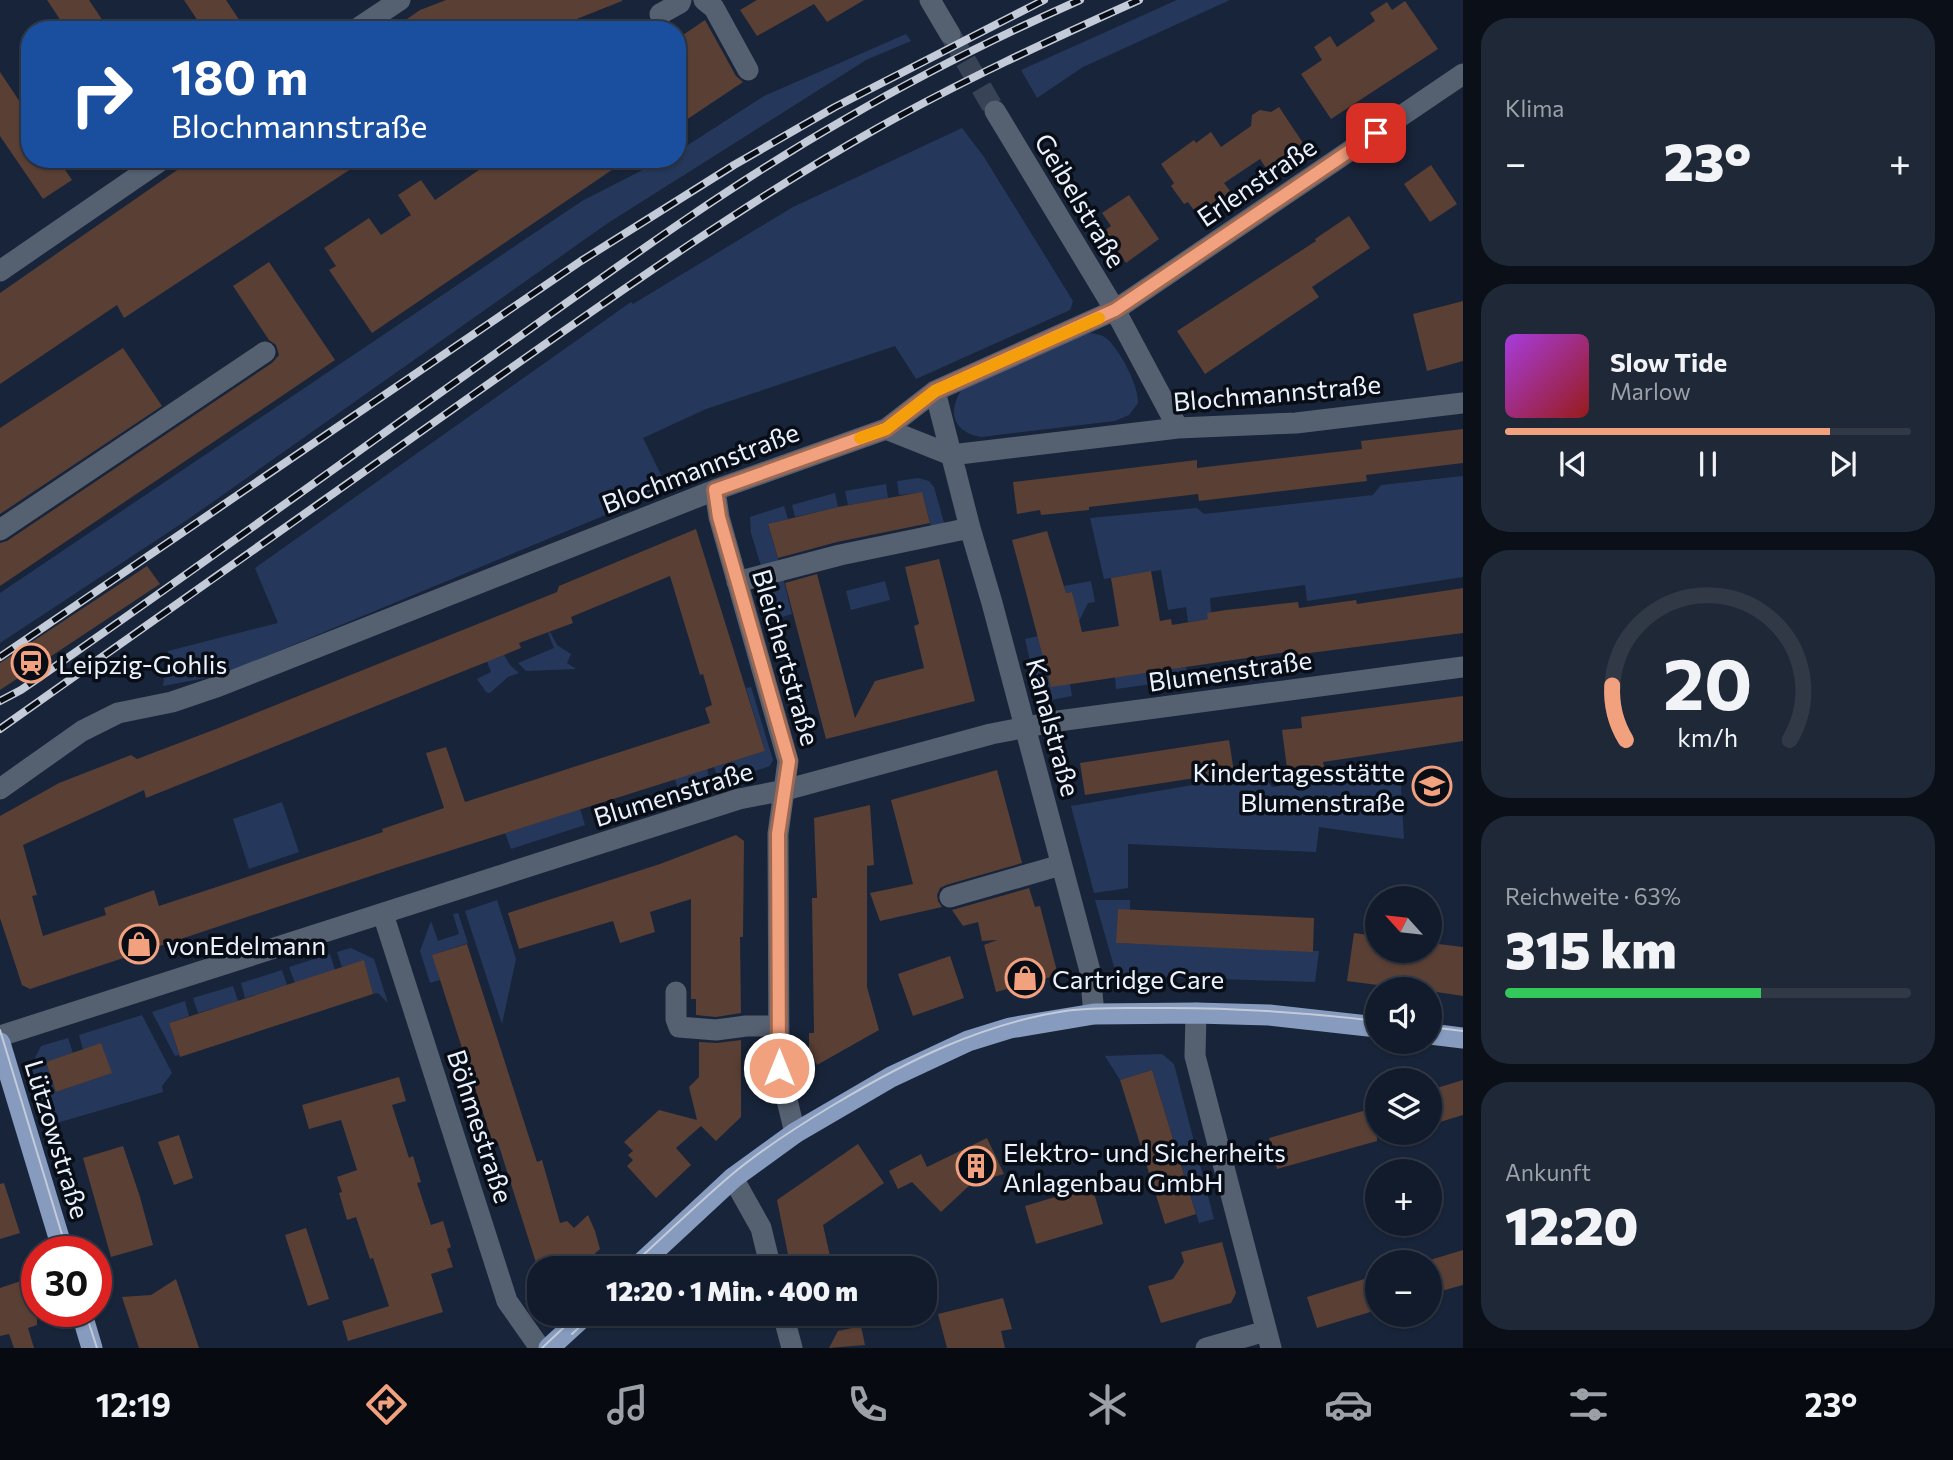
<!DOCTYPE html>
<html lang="de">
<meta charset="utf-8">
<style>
:root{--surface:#121b2b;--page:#1f2837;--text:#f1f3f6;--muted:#9ca1a9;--line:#313947;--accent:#f2a17e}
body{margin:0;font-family:Commissioner,sans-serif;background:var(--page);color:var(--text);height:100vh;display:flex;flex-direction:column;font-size:26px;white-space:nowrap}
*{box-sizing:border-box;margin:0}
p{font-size:23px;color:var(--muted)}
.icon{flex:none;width:38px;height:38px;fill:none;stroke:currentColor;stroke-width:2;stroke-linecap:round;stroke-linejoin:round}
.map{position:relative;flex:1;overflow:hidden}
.details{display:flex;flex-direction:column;gap:18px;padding:18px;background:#0a0f18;width:490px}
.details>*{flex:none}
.hud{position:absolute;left:21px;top:21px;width:665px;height:147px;border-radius:28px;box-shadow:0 2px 5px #0004,0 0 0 2px var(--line);background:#1a4fa0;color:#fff;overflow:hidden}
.needle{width:46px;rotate:297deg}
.controls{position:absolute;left:1365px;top:886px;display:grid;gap:14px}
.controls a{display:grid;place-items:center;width:77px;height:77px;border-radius:50%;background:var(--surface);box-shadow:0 2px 5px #0004,0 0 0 2px var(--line);font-size:35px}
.speed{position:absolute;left:21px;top:1236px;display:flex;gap:14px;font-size:35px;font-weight:700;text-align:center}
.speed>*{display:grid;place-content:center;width:91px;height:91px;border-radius:50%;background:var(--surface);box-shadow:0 2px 5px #0004,0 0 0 2px var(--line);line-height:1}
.speed .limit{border:10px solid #d22;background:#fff;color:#111}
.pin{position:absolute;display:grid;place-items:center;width:60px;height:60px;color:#fff;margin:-30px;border-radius:14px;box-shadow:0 4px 10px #0006}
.me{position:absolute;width:77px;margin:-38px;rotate:0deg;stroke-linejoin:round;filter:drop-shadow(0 0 5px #0008)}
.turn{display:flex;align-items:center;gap:24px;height:147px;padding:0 35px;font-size:32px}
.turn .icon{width:91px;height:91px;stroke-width:2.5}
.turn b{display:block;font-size:49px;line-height:60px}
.big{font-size:52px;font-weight:800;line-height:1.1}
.details .card{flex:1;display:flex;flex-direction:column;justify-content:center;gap:10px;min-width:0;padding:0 24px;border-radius:28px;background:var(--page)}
.details .dial{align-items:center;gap:0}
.dial svg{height:182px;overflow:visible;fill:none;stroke:var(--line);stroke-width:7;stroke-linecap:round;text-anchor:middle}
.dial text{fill:var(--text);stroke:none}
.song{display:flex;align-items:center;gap:21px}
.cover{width:84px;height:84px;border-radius:10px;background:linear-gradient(135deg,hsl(280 70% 55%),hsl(0 70% 35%))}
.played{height:7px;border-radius:4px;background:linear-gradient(90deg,var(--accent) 80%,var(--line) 80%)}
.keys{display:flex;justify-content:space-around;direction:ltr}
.heat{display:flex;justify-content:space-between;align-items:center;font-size:38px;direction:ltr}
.charge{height:10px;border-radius:5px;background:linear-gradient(90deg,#34c759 63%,var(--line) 0)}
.trip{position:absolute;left:527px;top:1256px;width:410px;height:70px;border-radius:28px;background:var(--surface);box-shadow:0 2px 5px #0004,0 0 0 2px var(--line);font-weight:800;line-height:70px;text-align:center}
.menu{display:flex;height:112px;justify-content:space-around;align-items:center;background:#070b11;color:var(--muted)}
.menu .icon{width:49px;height:49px}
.menu .selected{color:var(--accent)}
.menu b{font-size:32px;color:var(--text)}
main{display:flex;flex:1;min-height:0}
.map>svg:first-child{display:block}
.green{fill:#25385b}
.building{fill:#5a3f34;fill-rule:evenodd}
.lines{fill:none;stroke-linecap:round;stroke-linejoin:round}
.minor-tunnel{stroke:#384356;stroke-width:21;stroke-dasharray:21 10;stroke-linecap:butt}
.minor{stroke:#556071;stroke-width:21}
.major{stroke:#869bbe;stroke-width:21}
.tram{stroke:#c3cbd8;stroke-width:2}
.rail-casing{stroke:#c3cbd8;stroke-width:8}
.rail{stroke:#080d16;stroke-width:5;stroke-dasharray:16;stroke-linecap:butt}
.route-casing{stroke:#9d6952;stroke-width:18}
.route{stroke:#f2a17e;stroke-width:12}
.slow{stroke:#f59e0b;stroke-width:12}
.labels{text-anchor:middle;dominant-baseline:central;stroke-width:7;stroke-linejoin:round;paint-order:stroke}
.street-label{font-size:26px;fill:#ebf2fd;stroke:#080d16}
.poi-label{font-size:26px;fill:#ebf2fd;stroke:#080d16;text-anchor:start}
</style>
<main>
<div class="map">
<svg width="1463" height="1348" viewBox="0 0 1463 1348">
<rect width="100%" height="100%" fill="#182439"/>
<!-- green -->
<path class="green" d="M1177 0H1230L1083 67 1037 98 1021 70Z
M906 34 911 41 866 60 608 223 190 518 0 643V593L582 201 664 159H677V152L764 96Z
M962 128 984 157 1073 301 1070 310 916 379 895 346 706 409 643 438 668 489 221 675 163 686 168 651 278 623 255 568 631 302 633 304 793 207Z
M1090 333C1096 334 1102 335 1106 338 1120 349 1139 387 1138 403L1129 415 1115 421 981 437C953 432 947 412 962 389L1082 335Z
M1463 476V577L1307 601 1305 585 1210 598 1211 613 1208 619 1188 622 1186 607 1168 610 1161 570 1104 579 1090 518 1197 508 1204 514 1373 495 1381 485Z
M918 478 929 481 934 487 946 530 933 534 923 496 918 493 899 495 897 481Z
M886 484 888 498 848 505 845 491Z
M835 493 838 507 795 517 792 505Z
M784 506 788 519 768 525 780 565 762 569 751 533 750 517Z
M783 578 792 614 776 619 766 583Z
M885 581 890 600 851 610 846 591Z
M1091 581 1095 602 1088 603 1077 625 1072 592 1066 593 1064 586Z
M550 632 557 645 571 654 567 663 576 669 526 671 518 663 554 648 548 633Z
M1038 636 1070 684 1072 696 1052 700 1037 691 1025 639Z
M495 653 497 658 504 655 510 665 519 673 508 677 490 693 486 692 477 679 491 672 486 659Z
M1186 667 1188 679 1116 689 1115 677Z
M751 687 773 760 770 766 719 783 714 767 765 751 746 688Z
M1400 768 1404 839 1319 827 1316 852 1128 844V888L1094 893 1071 806 1262 773 1272 787Z
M707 769 711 785 680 795 675 779Z
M282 802 299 852 249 869 233 819Z
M580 809 585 825 511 849 505 833Z
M497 900 516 959 502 1024 465 911Z
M1095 900H1130V910L1118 909 1117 943 1319 951 1315 982 1123 976 1115 970Z
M458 913 468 943 433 955 440 980 430 983 420 951 431 921 438 941 459 934 453 914Z
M351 948 374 959 388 1003 378 993 373 994 364 961 342 967 337 952Z
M330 954 335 970 295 983 289 967Z
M282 970 287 985 245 998 241 983Z
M233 986 238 1001 198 1013 193 998Z
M185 1001 189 1016 169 1023 179 1055 175 1056 152 1012Z
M142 1015 172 1073 162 1086 163 1092 50 1125 31 1066 41 1046 68 1038 73 1053 46 1062 56 1092 111 1073 101 1043 83 1050 79 1035Z
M1162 1054 1174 1064 1214 1219 1199 1223 1152 1070 1120 1080 1105 1056Z"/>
<!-- building -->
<path class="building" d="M47 0H89L109 30H67Z
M184 0H226L246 30H204Z
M446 0H622V1L549 30H391L420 10Z
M757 0H864L827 22 814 4 757 36 740 10Z
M1405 1 1438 49 1331 119 1301 74 1322 60 1314 47 1330 36 1337 47 1375 21 1370 13 1387 2 1392 10Z
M705 20 736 76 743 82 677 126V39Z
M0 72 30 117V159H58L72 180 43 199 0 136Z
M1279 107 1303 143 1266 168 1260 159 1224 183 1231 192 1210 207 1208 204 1196 213 1188 202 1184 204 1171 186 1174 183 1161 164 1194 140 1196 143 1211 132 1221 147 1251 126 1252 115 1260 110 1271 112Z
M193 159H366L124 318 117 305 0 384V293Z
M495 159H628L372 333 329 270 336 266 324 248 369 218 381 235 411 215 398 195 421 180 435 200Z
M1431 165 1457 204 1430 222 1404 184Z
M1129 195 1159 239 1126 263 1104 231 1111 226 1102 213Z
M1349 216 1370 248 1312 287 1319 297 1205 374 1177 331 1316 241 1315 239Z
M269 262 335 360 0 586V543L7 541 272 363 279 355 276 345 269 340 233 286Z
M1463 301V361L1427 371 1413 314Z
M123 348 162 406 0 514V428Z
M1463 429V463L1366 475 1367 481 1199 501 1198 494 1089 507V510L1041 515 1040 510 1017 514 1013 482 1197 460V468L1362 449 1361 441Z
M922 492 930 523 837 542 778 558 768 524 838 507Z
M696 529 765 751 395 868 30 989 22 985 0 918V816L59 783 131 755 137 759 216 729 557 592 559 586ZM670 576 700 675 703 674 712 705 705 708 710 723 465 802 446 747 426 753 444 808 382 829 383 832 159 906 154 890 104 908 106 915 43 936 32 896 37 895 23 845 144 790 146 798 504 655 521 648 519 643 573 623 571 617Z
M1047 531 1066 593 1072 592 1082 632 1119 626 1111 578 1151 571 1160 621 1171 619 1172 625 1208 619 1207 613 1226 610 1298 602 1299 608 1356 600 1357 604 1463 588V633L1287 656V652L1051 687 1012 540Z
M939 559 975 701 826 739 785 583 817 574 855 718 875 681 924 668 914 626 919 624 905 567Z
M147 566 160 584 0 690V663Z
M1463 696V741L1323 762 1325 771 1288 776 1282 730 1302 728 1301 717Z
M1229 740 1234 772 1085 795 1080 763Z
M997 770 1022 863 946 885 940 888 937 895 938 901 942 907 880 921 870 893 913 884 891 800Z
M870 805 874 865 867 866V987L879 1030 817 1065 809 1048V1033H814L812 898H817L814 818Z
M736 835 744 841 743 937H740L741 1013 716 1017 696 1015V999H691V899L650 912 655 932 620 943 613 921 519 949 508 913 660 864Z
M1029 888 1035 907 1040 906 1058 975 996 992 984 945 997 940 982 941 978 922 963 926 952 910Z
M1118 909 1314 918 1313 952 1116 943Z
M1354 933 1377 936V950H1430V943L1463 947V996L1430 991V989H1408L1347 981Z
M467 944 537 1162 542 1160 560 1223 567 1221 574 1228 588 1215 595 1231 600 1249 578 1269H538L498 1143 493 1144 432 955Z
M950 956 964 998 913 1016 898 974Z
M364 960 373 994 180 1057 169 1023Z
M741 1040V1117L716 1141 701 1126 676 1148 691 1165 656 1198 627 1166 633 1160 628 1155 633 1151 624 1142 659 1110 697 1120 689 1087 699 1077V1042L717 1043Z
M101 1043 112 1073 56 1092 46 1062Z
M1152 1070 1196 1214 1165 1224 1120 1080Z
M399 1077 406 1101 392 1105 409 1158 413 1156 421 1182 417 1183 431 1225 443 1221 451 1247 447 1249 453 1267 431 1274 443 1312 348 1341 342 1321 389 1306 373 1258 370 1259 356 1217 347 1220 339 1193 342 1192 337 1177 357 1170 341 1120 309 1129 302 1105Z
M1463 1080V1115L1430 1125V1090Z
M1377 1107V1141L1277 1169 1269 1138Z
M179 1135 193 1178 174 1185 158 1142Z
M987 1138 1004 1174 972 1183 941 1212 912 1182 898 1189 889 1171 921 1154 927 1167Z
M858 1144 884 1183 823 1225 833 1269H791L777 1200Z
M123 1146 140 1197 153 1245 111 1257 83 1158Z
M4 1183 20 1233 0 1239V1184Z
M1092 1186 1103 1224 1036 1244 1025 1206Z
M306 1228 329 1299 308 1306 285 1235Z
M1222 1242 1236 1293 1231 1303 1161 1323 1148 1286 1173 1279 1184 1262 1181 1252Z
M1463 1250V1285L1430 1294V1260Z
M1377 1275V1310L1317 1328 1307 1297Z
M33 1277 37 1291V1325L28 1328 34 1348H14L9 1334 0 1336V1288Z
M176 1279 199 1348H139L122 1297 151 1295Z
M1003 1298 1012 1329 1001 1331 1005 1348H947L938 1314Z
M861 1326 865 1345 829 1348 838 1331Z"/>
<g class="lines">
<!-- minor-tunnel -->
<path class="minor-tunnel" d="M950 34 995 111"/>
<!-- minor -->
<path class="minor" d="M704 0 714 8 748 70
M930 0 950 34
M660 14 680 3 681 0
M355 30 400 0
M995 111 1115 310 1178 428
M0 271 163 159
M935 391 970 528 992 603 1090 971 1094 1014
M886 429 951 455 1178 428 1296 423 1463 403
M715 490 719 517 788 761 778 834 779 1067 795 1133
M0 530 265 352
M737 582 840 555 970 528
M0 789 82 731 118 713 172 702 219 686 715 490 886 429 935 391 1115 310 1463 74
M950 897 1061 865
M383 914 507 1301 540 1348
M676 992V1019L679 1027 716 1030 746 1026H779
M1196 1013 1195 1056 1271 1348
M0 1036 739 799 785 790 991 734 1058 721 1463 667
M733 1178 761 1228 771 1269
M783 1314 792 1348
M1206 1348 1266 1331"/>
<!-- major -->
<path class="major" d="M1430 1034 1463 1038
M0 1043 63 1251
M635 1269 733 1178 795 1133 891 1077 968 1041 1010 1028 1094 1014 1196 1013 1269 1015 1377 1027
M81 1311 92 1348
M549 1348 586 1314"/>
<!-- tram -->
<path class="tram" d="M1430 1027 1463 1031
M0 1030 67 1251
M628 1269C662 1238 695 1206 730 1176 762 1149 798 1126 835 1104 907 1061 981 1024 1065 1011 1092 1007 1121 1008 1149 1008 1226 1007 1302 1012 1377 1021
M85 1311 97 1348
M572 1334 593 1314
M542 1348 578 1314"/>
<defs>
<path id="rail" d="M0 657 581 261 734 165 835 107 1044 0
M0 701 21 690C175 584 326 474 478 366 599 280 719 191 847 118 922 74 1001 35 1080 0
M0 729C156 619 312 509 467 399 601 305 734 209 876 129 961 81 1050 40 1139 0"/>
</defs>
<!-- rail casing -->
<use href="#rail" class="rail-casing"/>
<!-- rail -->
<use href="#rail" class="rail"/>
</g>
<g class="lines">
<defs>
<path id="route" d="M779 1068 778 834 789 761 719 517 715 490 886 429 935 391 1115 310 1376 133"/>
</defs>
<!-- route casing -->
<use href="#route" class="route-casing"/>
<!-- route -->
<use href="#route" class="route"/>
<!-- slow -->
<path class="slow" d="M860 438 886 429 935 391 1099 318"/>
</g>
<!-- icons -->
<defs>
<symbol id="station-ring" viewBox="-11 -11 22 22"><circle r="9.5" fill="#080d16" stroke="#f2a17e" stroke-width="1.5"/><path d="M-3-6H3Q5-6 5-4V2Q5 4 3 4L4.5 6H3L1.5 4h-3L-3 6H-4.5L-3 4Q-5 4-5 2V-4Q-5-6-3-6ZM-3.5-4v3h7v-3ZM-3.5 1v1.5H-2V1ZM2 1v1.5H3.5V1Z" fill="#f2a17e"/></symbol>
<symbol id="school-ring" viewBox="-11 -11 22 22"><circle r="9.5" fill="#080d16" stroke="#f2a17e" stroke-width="1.5"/><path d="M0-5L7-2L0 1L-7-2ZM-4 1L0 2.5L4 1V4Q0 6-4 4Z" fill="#f2a17e"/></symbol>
<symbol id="shop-ring" viewBox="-11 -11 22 22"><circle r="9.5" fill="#080d16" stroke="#f2a17e" stroke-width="1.5"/><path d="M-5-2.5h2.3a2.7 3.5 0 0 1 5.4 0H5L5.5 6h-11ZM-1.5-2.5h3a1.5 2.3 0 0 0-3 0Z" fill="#f2a17e"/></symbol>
<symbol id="building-ring" viewBox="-11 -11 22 22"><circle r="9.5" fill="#080d16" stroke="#f2a17e" stroke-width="1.5"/><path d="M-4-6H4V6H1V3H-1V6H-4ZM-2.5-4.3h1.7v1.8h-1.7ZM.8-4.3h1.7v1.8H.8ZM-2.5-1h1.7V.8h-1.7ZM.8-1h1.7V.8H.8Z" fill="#f2a17e"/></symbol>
</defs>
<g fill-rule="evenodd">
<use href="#station-ring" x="9" y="641" width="44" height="44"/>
<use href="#school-ring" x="1410" y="764" width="44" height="44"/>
<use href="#shop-ring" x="117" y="922" width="44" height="44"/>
<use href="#shop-ring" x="1003" y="956" width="44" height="44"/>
<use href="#building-ring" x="954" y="1144" width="44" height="44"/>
</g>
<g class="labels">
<!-- street labels -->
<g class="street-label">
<text transform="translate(1256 181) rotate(-34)">Erlenstraße</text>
<text transform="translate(1081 200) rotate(59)">Geibelstraße</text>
<text transform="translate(1277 392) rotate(-5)">Blochmannstraße</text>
<text transform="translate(700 467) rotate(-21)">Blochmannstraße</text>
<text transform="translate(787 657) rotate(74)">Bleichertstraße</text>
<text transform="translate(1230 670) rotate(-8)">Blumenstraße</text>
<text transform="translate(1054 727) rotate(75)">Kanalstraße</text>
<text transform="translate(673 793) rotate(-17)">Blumenstraße</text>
<text transform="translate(481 1126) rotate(72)">Böhmestraße</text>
<text transform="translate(58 1139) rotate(73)">Lützowstraße</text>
</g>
<!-- poi labels -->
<g class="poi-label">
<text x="58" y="663">Leipzig-Gohlis</text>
<text x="1405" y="771" text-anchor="end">Kindertagesstätte<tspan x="1405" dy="30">Blumenstraße</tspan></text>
<text x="166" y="944">vonEdelmann</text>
<text x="1052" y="978">Cartridge Care</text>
<text x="1003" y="1151">Elektro- und Sicherheits<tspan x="1003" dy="30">Anlagenbau GmbH</tspan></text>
</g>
</g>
</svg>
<div class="controls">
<a><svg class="needle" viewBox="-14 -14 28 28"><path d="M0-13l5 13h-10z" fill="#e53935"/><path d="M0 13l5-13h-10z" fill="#9ca1a9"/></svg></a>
<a><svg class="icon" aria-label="sound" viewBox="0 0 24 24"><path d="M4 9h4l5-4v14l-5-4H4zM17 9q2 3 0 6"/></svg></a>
<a><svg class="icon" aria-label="layers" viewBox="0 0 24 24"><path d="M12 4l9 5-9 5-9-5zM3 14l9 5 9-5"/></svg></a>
<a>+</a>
<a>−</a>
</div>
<div class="speed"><div class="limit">30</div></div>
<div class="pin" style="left:1376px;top:133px;background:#d93025"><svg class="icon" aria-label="arrive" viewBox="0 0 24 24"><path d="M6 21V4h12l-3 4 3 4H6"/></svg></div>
<svg class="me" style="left:779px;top:1068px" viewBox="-20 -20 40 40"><circle r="17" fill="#f2a17e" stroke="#fff" stroke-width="3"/><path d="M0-11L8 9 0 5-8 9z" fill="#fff"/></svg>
<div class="trip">12:20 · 1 Min. · 400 m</div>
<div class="hud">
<div class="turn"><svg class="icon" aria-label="right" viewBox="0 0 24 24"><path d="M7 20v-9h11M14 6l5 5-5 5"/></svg><div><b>180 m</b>Blochmannstraße</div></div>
</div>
</div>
<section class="details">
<div class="card"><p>Klima</p>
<div class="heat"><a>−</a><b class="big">23°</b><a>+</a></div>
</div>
<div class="card">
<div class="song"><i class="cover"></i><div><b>Slow Tide</b><p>Marlow</p></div></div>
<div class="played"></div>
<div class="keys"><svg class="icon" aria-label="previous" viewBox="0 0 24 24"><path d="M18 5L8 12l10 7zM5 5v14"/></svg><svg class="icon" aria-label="pause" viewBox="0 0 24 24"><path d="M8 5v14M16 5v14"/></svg><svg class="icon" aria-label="next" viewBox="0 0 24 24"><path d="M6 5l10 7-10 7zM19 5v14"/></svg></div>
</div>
<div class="card dial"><svg viewBox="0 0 100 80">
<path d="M14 69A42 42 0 1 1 86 69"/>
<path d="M14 69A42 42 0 0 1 8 45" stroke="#f2a17e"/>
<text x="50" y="56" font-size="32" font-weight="700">20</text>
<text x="50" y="72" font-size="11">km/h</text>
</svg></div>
<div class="card"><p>Reichweite · 63%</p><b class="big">315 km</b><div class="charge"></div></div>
<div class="card"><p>Ankunft</p><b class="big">12:20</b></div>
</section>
</main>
<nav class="menu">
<b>12:19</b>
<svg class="icon selected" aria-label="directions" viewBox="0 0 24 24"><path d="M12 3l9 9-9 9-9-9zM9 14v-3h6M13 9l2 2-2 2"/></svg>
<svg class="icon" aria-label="music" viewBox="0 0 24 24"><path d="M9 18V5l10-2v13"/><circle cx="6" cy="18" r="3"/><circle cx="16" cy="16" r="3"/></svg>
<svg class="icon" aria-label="phone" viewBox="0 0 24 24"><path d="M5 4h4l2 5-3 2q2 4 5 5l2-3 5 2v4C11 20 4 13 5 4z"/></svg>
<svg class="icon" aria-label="climate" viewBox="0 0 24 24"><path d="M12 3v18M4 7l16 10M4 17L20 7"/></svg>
<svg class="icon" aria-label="car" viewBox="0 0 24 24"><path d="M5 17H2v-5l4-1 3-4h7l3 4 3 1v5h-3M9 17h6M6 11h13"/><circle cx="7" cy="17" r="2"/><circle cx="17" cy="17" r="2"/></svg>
<svg class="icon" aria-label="filters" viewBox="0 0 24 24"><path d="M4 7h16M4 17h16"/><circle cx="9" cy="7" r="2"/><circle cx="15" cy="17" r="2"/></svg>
<b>23°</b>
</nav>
